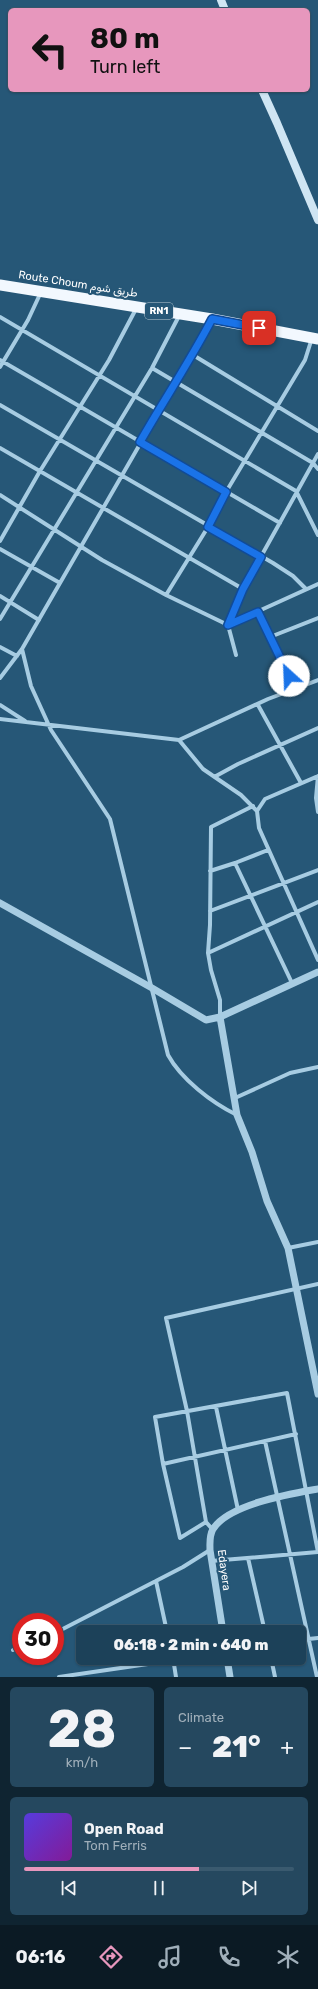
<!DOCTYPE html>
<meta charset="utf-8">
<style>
:root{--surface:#1c4159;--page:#25485f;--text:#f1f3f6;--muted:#a0afba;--line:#3a5a6f;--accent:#e797bd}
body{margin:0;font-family:Rubik,"Noto Naskh Arabic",sans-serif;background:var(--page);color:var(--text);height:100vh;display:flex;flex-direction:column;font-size:15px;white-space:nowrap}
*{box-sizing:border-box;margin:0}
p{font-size:13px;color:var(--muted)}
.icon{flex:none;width:22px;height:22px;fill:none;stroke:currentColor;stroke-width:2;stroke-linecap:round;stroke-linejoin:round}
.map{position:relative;height:1677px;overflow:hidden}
.panel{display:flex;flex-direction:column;gap:10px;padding:10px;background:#0f2431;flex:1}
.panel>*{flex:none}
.top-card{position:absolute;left:8px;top:8px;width:302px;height:84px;border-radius:6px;box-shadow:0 1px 3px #0004,0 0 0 1px var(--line);background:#e797bd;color:#111;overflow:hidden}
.speed{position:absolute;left:12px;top:1613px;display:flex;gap:8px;font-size:20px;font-weight:700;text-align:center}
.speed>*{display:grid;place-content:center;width:52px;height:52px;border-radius:50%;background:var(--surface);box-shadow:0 1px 3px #0004,0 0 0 1px var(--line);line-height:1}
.speed .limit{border:6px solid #d22;background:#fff;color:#111}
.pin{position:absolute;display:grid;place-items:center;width:34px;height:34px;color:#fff;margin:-17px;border-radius:8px;box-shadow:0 2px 6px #0006}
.me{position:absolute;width:44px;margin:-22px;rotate:335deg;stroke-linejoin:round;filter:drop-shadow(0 0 3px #0008)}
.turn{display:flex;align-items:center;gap:14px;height:84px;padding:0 16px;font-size:18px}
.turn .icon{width:52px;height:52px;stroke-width:2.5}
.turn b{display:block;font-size:28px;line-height:34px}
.big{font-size:30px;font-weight:800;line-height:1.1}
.panel .widget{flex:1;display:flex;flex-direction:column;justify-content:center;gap:6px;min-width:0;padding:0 14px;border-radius:6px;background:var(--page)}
.panel .dial{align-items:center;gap:0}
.dial b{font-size:52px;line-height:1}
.song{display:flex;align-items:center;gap:12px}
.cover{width:48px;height:48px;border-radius:6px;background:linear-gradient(135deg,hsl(250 70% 55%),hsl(290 70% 35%))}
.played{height:4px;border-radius:2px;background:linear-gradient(90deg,var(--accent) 65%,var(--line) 65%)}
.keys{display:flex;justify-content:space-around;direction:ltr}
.heat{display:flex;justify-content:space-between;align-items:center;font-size:22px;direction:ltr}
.panel .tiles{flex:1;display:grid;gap:10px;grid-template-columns:1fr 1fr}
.widget:last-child{grid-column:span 2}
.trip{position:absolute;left:76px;top:1625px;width:230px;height:40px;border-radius:6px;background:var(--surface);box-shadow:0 1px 3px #0004,0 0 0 1px var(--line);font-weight:800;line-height:40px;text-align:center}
.dock{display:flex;height:64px;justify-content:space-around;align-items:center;background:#0b1a24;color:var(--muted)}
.dock .icon{width:28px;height:28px}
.dock .on{color:var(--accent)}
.dock b{font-size:18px;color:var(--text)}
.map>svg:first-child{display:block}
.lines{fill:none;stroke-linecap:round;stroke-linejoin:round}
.minor{stroke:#a7cce2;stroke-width:4}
.tertiary{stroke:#a7cce2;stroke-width:7}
.secondary{stroke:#cfe5f3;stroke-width:8}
.trunk{stroke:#f2f8fe;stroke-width:11}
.route-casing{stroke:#114b97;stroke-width:10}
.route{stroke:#1a73e8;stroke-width:7}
.labels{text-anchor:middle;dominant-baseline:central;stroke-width:4;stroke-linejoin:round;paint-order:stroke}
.shield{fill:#265777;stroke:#becdd6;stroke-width:1}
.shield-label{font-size:10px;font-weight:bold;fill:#fff}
.street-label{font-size:11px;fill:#fff;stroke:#265777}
</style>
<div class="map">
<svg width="318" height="1677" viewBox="0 0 318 1677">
<rect width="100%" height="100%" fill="#265777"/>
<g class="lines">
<!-- minor -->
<path class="minor" d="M0 317 296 491 318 535
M212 319 22 649 31 686 51 730 110 819 168 1055C181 1079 212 1103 237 1115
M193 355 318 431
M0 360 280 523
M0 367 28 320 41 292
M152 368 313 463 318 469
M0 405 273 563 293 576 306 589
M0 448 243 589
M0 495 102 560 166 595 228 625 318 584
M0 541 40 471 109 360 137 307
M0 549 60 583
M166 595 208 527 226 492 305 360 312 338
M0 596 39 620
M258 612 295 689
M0 619 152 368 180 314
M270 637 318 618
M0 647 17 656
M236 655 228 625 243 589 318 454
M0 678 22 649
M0 705 25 721
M258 705 301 783
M0 719 179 740 203 769 241 795 257 811
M179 740 268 699 318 680
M216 776 238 764 318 728
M318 776 265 799 257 811 259 828 318 960
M318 776 316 798 318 812
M235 863 268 850
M210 871 235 863 292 983
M210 911 318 870
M208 953 318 902
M220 1017V1000L211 970 208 953 210 925 211 827 253 806
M235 1098 290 1073 318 1067
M288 1248 318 1242
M216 1407 238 1510
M265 1441 317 1677
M163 1464 296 1434
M206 1522 187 1411 166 1318 318 1284
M213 1530 206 1522 180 1538 163 1464 155 1417 287 1393 318 1552
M248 1558 265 1632
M211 1561 318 1552
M156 1581 167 1632
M55 1633 183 1567 210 1550
M299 1640 318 1638
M13 1650 21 1647
M173 1658 176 1677
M271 1658 275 1677
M59 1677 189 1658"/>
<!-- tertiary -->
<path class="tertiary" d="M0 903 152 988 206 1020 220 1017 318 972
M220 1017 237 1115 252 1152 267 1201 288 1248 318 1394
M223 1632 210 1550C210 1543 209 1536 213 1529 229 1504 290 1494 318 1489
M227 1658 230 1677"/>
<!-- secondary -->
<path class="secondary" d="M221 0 225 10
M262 90 277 123 318 220"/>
<!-- trunk -->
<path class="trunk" d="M0 285 212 319 318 339"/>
</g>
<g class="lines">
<defs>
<path id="route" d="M259 328 212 319C190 361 164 400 140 442L226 492 208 527 261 557 243 589 228 625 258 612 289 676"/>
</defs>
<!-- route casing -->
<use href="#route" class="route-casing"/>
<!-- route -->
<use href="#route" class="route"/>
</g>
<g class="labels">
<!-- shield labels -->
<rect class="shield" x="145" y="303" width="28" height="16" rx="3"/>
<g class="shield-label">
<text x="159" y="311">RN1</text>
</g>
<!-- street labels -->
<g class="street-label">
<text transform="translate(78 284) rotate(9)">Route Choum طريق شوم</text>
<text transform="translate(224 1570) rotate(82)">Edayera</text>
</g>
</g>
</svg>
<div class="speed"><div class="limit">30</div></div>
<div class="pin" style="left:259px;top:328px;background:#d93025"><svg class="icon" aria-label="arrive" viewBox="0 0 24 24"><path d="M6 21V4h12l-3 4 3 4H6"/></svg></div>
<svg class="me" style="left:289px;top:676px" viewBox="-20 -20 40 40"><circle r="19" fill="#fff"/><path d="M0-13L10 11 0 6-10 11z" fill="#1a73e8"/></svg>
<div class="trip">06:18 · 2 min · 640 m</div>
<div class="top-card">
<div class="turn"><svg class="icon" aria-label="left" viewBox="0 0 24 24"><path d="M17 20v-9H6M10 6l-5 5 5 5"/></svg><div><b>80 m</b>Turn left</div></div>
</div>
</div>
<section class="panel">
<div class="tiles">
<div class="widget dial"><b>28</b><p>km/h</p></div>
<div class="widget"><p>Climate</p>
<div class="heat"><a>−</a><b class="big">21°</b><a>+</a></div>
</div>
<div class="widget">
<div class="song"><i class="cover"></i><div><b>Open Road</b><p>Tom Ferris</p></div></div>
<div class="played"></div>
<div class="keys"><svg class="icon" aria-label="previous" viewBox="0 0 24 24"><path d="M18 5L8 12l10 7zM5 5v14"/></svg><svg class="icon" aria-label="pause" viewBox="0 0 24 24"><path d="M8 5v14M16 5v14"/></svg><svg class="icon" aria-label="next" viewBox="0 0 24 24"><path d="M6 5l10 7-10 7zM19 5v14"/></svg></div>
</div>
</div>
</section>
<nav class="dock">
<b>06:16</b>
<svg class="icon on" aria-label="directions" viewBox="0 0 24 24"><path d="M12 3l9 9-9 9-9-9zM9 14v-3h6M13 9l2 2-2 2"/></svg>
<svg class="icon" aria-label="music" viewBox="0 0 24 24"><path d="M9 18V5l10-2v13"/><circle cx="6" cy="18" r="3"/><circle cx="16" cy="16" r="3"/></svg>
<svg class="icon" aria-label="phone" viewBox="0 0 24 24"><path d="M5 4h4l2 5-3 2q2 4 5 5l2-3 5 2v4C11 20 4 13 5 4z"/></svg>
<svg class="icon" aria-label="climate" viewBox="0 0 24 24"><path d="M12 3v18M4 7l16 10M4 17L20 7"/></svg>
</nav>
